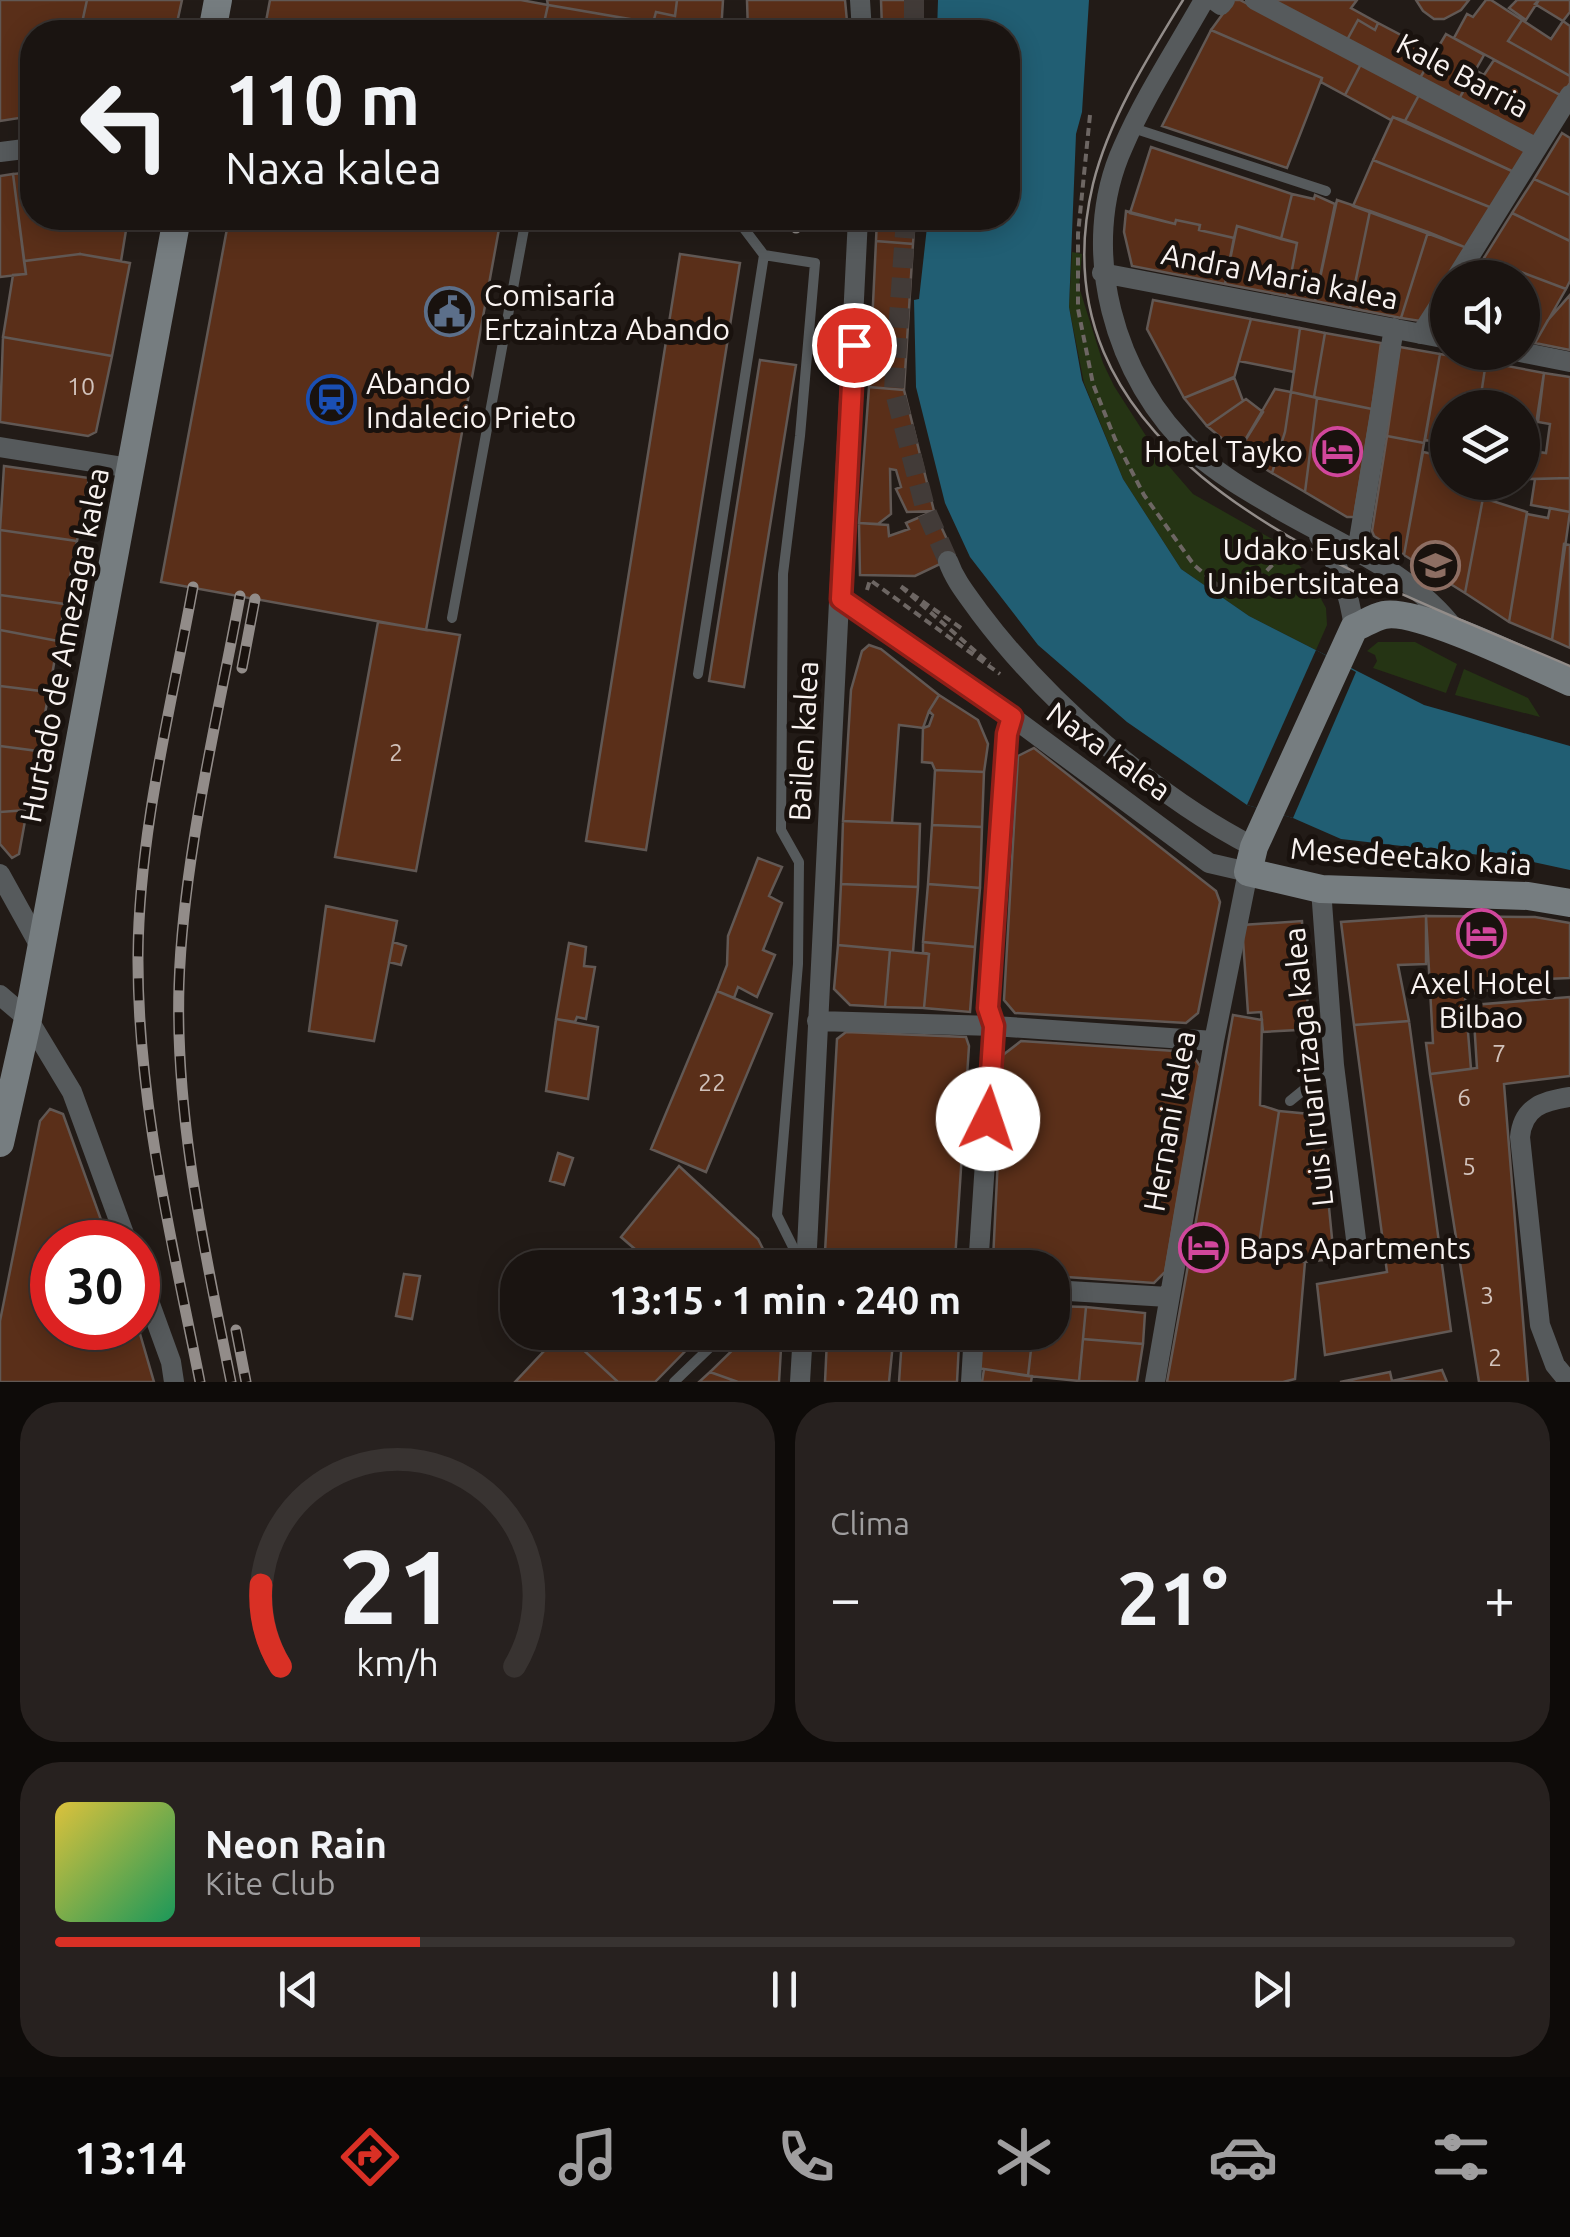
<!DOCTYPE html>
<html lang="es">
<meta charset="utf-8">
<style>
:root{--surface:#1a1411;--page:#27211f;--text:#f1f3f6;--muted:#9f9e9f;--line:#383331;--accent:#d93025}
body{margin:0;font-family:Ubuntu,sans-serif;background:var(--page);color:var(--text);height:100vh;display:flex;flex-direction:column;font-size:38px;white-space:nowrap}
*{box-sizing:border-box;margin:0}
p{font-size:32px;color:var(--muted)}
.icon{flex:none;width:55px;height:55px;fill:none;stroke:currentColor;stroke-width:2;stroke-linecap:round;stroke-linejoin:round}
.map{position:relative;height:1382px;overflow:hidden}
.side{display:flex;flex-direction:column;gap:20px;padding:20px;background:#0e0b09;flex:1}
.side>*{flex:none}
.hud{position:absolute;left:20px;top:20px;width:1000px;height:210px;border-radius:40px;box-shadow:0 5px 25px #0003,0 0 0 2px var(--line);background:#1a1411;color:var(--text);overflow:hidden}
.buttons{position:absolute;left:1430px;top:260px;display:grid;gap:20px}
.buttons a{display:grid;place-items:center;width:110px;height:110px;border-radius:50%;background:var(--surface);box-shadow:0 5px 25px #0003,0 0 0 2px var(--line);font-size:50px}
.speed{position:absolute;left:30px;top:1220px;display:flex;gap:20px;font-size:50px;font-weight:700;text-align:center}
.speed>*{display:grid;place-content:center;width:130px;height:130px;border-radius:50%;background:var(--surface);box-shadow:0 5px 25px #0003,0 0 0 2px var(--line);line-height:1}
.speed .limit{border:15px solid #d22;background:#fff;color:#111}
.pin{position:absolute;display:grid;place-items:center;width:85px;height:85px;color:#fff;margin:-42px;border:5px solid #fff;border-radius:50%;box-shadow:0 2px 10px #0007}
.me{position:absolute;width:110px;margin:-55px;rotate:4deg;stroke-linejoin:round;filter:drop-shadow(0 0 8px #0008)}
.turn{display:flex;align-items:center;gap:35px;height:210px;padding:0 40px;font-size:45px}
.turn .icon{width:130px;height:130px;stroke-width:2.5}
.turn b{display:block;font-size:70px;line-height:85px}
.big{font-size:75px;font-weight:600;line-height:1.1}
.side .widget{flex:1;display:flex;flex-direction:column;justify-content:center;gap:15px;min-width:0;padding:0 35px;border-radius:40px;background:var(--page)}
.side .dial{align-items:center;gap:0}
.dial svg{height:260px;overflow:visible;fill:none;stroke:var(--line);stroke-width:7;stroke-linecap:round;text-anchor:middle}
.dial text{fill:var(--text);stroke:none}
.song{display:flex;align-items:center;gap:30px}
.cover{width:120px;height:120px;border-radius:15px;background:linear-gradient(135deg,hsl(50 70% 55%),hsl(150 70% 35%))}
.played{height:10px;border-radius:5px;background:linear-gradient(90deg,var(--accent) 25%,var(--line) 25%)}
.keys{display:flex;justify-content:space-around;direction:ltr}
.heat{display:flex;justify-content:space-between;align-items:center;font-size:55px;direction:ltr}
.side .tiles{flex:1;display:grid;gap:20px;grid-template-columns:1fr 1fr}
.widget:last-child{grid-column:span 2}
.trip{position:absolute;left:500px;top:1250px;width:570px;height:100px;border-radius:40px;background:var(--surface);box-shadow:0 5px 25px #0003,0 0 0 2px var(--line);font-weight:600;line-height:100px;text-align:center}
.menu{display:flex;height:160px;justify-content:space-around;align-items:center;background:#0a0807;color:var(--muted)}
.menu .icon{width:70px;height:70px}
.menu .on{color:var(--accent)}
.menu b{font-size:45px;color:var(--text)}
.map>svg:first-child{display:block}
.green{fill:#253414}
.water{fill:#215e73}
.pier{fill:#221b17}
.building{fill:#5a2f19;stroke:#615854;stroke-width:2.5}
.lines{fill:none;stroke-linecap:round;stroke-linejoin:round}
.street-tunnel{stroke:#423b38;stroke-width:20;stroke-dasharray:20 10;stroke-linecap:butt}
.path{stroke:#6d6663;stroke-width:4;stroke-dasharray:8 5;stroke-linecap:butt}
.lane{stroke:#565a5c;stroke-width:10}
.street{stroke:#565a5c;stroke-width:20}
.secondary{stroke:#767d80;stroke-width:28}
.tram{stroke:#928c89;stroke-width:2.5}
.rail-casing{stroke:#928c89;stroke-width:11}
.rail{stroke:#19120e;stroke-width:8;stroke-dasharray:22;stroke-linecap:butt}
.route-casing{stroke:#8d1f18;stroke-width:25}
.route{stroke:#d93025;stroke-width:18}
.labels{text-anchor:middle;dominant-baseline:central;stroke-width:10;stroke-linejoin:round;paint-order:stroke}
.number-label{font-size:25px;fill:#d1c2bb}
.street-label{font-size:30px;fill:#f9f3f1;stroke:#19120e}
.poi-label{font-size:30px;fill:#f9f3f1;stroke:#19120e;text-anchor:start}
</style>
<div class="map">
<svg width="1570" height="1382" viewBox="0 0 1570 1382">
<rect width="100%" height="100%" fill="#221b17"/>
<!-- green -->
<path class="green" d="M1072 252 1082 254 1079 287 1103 363 1114 386 1155 450 1193 494 1279 543 1308 575 1326 608 1327 625 1316 650 1249 616 1181 569 1123 479 1084 383 1069 307Z
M1378 642H1415L1457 664 1446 693 1373 668 1377 661 1375 655 1367 651Z
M1464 669 1528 698 1540 717 1455 695Z"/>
<!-- water -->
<path class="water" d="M938 0H1089L1082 112 1076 134 1069 307 1082 380 1123 479 1181 569 1249 616 1424 705 1570 746V870L1524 860 1341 839 1293 818 1247 805 1127 722 1038 645 970 557 945 503 916 387 914 300 919 299 928 218H1008V32H937Z"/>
<!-- pier -->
<path class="pier" d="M1316 650 1356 672 1293 818 1247 805Z"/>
<!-- building -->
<path class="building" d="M0 0H87L80 32H32V116L0 121Z
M87 0H182L175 32H80Z
M270 0H521L548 5 542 32H264Z
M547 0H677L675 16 656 12 653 23 548 5Z
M677 0H723L721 32H542L548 5 653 23 656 12 675 16Z
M747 0H845L848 32H748Z
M881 0H921L922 27 882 28Z
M1233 0H1240L1361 64 1345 95 1321 82 1322 78 1211 30Z
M1272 0H1357L1351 8 1378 23 1375 30 1358 20 1347 40Z
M1416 0H1469L1461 10 1444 19H1434L1423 11Z
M1486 0H1491L1522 20 1508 41 1570 76V83L1562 96 1454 38 1467 14 1473 17Z
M1517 0H1516H1539L1526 20 1509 8Z
M1539 0H1570V12L1563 21 1535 4Z
M1358 20 1375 30 1378 23 1435 53 1420 78 1347 40Z
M1522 20 1551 39 1563 21 1570 26V76L1508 41Z
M922 27V32H883L882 28Z
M1211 30 1322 78 1287 168 1162 126Z
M1446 34 1484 55 1459 99 1420 78Z
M1494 60 1562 96 1535 139 1459 99 1475 70 1484 75Z
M1361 64 1419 95 1405 121 1393 117 1391 120 1345 95Z
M1419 95 1527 152 1514 172 1405 121Z
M1393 117 1514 172 1492 208 1373 160Z
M1562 133 1570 138V195L1534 179Z
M1151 147 1292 194 1281 239 1237 226 1234 238 1199 230 1200 225 1176 220 1175 224 1130 213Z
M1373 160 1492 208 1467 248 1353 206Z
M32 172V218H128L121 261 80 254 24 261 13 174Z
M13 174 26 274 0 277V176Z
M1534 179 1570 195V241L1512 213Z
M1292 194 1314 199 1315 195 1335 204 1315 301 1287 296 1297 243 1281 239Z
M1337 200 1370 211 1350 308 1315 301Z
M1126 211 1175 224 1176 220 1200 225 1199 230 1234 238 1225 284 1132 266 1124 232Z
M1370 211 1428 232 1401 318 1350 308Z
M1512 213 1570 241V281L1566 289 1484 258Z
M229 218H501L426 630 161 582Z
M877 218H915L913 244 876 241Z
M1237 226 1297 243 1287 296 1225 284Z
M1428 232 1467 248 1423 318 1420 321 1401 318Z
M876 241 913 244 904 390 869 387Z
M80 254 130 263 112 356 3 337 13 275 26 274 24 261Z
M680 254 740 263 646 850 586 841Z
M1484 258 1566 289 1535 343 1522 341V278H1472Z
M1570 295V350L1535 343 1548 320Z
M1153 300 1251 319 1234 378 1184 398 1147 329Z
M1251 319 1300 328 1294 372 1239 361Z
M1300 328 1325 333 1314 397 1291 392Z
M1325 333 1381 343 1372 409 1314 397Z
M3 337 112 356 96 432 88 436 0 422Z
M1400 347 1440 354 1424 443 1387 436Z
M1440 354 1486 362 1479 408H1448V444L1425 440Z
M760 360 796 365 744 687 709 681Z
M1486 362 1544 373 1529 469 1522 468V408H1479Z
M1544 373 1570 377V478L1527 479 1532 451 1546 453 1550 424 1538 422Z
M1234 377 1243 401 1207 426 1184 398Z
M869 387 904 390 934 511 907 512 896 489 901 487 896 470 890 469 891 514 878 524 859 523Z
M1275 389 1291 392 1285 432 1272 473 1238 452Z
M1291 392 1317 398 1305 492 1272 473 1285 432Z
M1317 398 1372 409 1354 517H1347L1305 492Z
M1246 399 1263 412 1238 452 1207 426Z
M1387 436 1424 443 1404 555 1374 536 1372 531Z
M1423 452 1448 457V482H1486L1465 593 1404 555Z
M4 466 89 478 77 541 0 530Z
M1570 478V512L1531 505 1535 479Z
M1483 498 1527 512 1509 622 1465 593Z
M1550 508 1570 512 1552 640 1509 622 1527 514 1548 518Z
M934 511 955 557 915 576 860 575 859 523 888 525 889 536 909 529 906 523Z
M0 530 77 541 65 604 0 595Z
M1564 544 1570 545V648L1552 640Z
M0 595 65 604 58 641 0 630Z
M378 622 460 635 416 871 335 857Z
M0 630 58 641 49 692 0 686Z
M869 645 881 649 939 695 929 711 923 728 899 725 892 823 843 821 851 690 862 651Z
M0 686 49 692 38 751 0 746Z
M939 695 978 720 988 744 984 772 935 770 932 763 922 762 923 728 929 726 933 715 929 711Z
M0 746 38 751 27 810 0 812Z
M1034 748 1216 891 1220 902 1198 1013 1186 1023 1015 1013 1004 1000 1018 756Z
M935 770 984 772 982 827 932 825Z
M27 810 19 854 12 858 0 844V812Z
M843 821 920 824 918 887 841 884Z
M932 825 982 827 980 888 928 884Z
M758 858 782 867 769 896 782 903 763 950 775 955 757 997 738 987 734 998 717 991 727 965 728 936Z
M841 884 918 887 913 952 838 945Z
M928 884 980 888 975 947 923 942Z
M326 906 397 921 374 1041 309 1031Z
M1426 916V964L1398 965 1409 1021 1354 1025 1341 922Z
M1426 916 1535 917 1570 923V978L1546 979 1465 995 1471 1069 1430 1074 1426 1043H1433Z
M1302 921 1308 1009H1296L1297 1030 1263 1032 1261 1012 1248 1013 1242 925Z
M393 942 406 946 401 965 389 962Z
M923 942 975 947 970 1012 924 1008 929 954 923 953Z
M569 943 586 947 584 966 595 967 586 1019 577 1017 575 1022 556 1019Z
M838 945 890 950 885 1007 850 1005 834 989Z
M890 950 929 954 924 1008 885 1007Z
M717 991 772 1014 706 1172 651 1149Z
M1570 997V1076L1504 1084 1528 1382H1479L1430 1074 1477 1068 1473 1005Z
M1233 1015 1262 1020 1260 1105 1279 1111 1257 1258 1305 1262 1295 1379 1283 1382H1167Z
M556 1019 598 1027 588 1099 546 1091Z
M1409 1021 1451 1331 1325 1355 1317 1284 1387 1272 1354 1025Z
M846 1032 966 1037 969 1046 955 1260 945 1268 835 1263 825 1252 837 1039Z
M1021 1041 1191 1052 1200 1066 1165 1272 1154 1283 1052 1276V1268H1000L993 1260 1003 1055Z
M50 1109 63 1114 109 1242H52V1328L138 1327 154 1382H0V1321L40 1121Z
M1279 1111 1320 1115 1334 1259 1305 1262 1257 1258Z
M558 1153 573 1158 564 1185 550 1181Z
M679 1166 758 1239 764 1251 760 1268H626L623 1265 636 1250 621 1237Z
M404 1274 420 1276 412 1319 396 1316Z
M1052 1306 1086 1307 1079 1381 1028 1376 1033 1332H1052Z
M1086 1307 1145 1313 1143 1344 1083 1339Z
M562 1332H564L618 1382H515Z
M564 1332H700L702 1334 655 1382H618Z
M751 1332H782L779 1382H738L710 1372Z
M827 1332H894L893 1343 827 1339Z
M902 1332H960L959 1343 902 1338Z
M980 1332H1033L1028 1376 977 1368Z
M902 1338 959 1343 957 1382H899Z
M827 1339 893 1343 889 1382H825Z
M1083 1339 1143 1344 1137 1382 1079 1381Z
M984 1369 1032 1376 1031 1382H982Z
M1442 1370 1447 1382H1340L1390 1372 1392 1381Z
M1442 1370 1447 1382 1392 1381Z
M710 1372 738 1382H699Z"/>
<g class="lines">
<!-- street-tunnel -->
<path class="street-tunnel" d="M914 0V32
M906 218 894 389 926 511 948 561"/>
<!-- path -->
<path class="path" d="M1090 115 1078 234V309L1093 384 1115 439 1144 495 1194 565 1221 588 1243 595 1287 550
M867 590 870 580 1000 674
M961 628 899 585 990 664
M1453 858 1508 867"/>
<!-- lane -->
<path class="lane" d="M1133 128 1326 191
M736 218 764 255 815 263 800 436 783 574 781 830 799 862 798 964 777 1215 803 1267
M452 618 526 218
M698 674 764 255
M1290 1101 1333 1066
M674 1382 726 1332"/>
<!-- street -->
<path class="street" d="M860 0 862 32
M1204 0C1177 48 1145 96 1123 147 1077 248 1114 380 1195 453 1220 475 1248 491 1277 508 1340 545 1412 571 1457 632
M1214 0 1221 5 1225 0
M1255 0 1537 148
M0 152 32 148
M1102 273 1448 339
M1456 278 1570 95
M1421 334 1448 292
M1520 352 1570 362
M0 447 130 468
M1319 536C1340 566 1349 592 1354 628
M1357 552 1394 328
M948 561C955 581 968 596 980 613 1046 701 1156 797 1254 847
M841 599 996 705 1209 863 1248 872 1214 1041 1155 1382
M0 874 41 948
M1321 889 1334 1065 1356 1239
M0 995 28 1019 72 1092 127 1242
M817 1021 994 1026 1214 1041
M806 1268 858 218
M978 1268 994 1026 988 1008 1007 734 1012 717
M138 1271 171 1362 174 1382
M1052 1290 1168 1297
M800 1382 803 1332
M971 1382 974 1332
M1569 1382 1555 1365 1540 1325 1520 1137C1523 1107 1543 1101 1570 1097"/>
<!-- secondary -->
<path class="secondary" d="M212 32 218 0
M1570 682C1534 666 1418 608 1384 615 1374 617 1364 624 1354 628L1254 847 1248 872 1321 889 1528 896 1570 903
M0 1143 28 1019 177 218"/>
<!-- tram -->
<path class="tram" d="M1183 0C1148 57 1109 119 1093 184 1025 469 1370 579 1570 666"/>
<defs>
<path id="rail" d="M774 218V225
M796 218V228
M193 587C171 708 139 831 138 955 137 1099 172 1241 200 1382
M242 668 255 599
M236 1330 246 1382
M231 1382C205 1252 175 1119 179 985 183 859 217 721 240 596"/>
</defs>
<!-- rail casing -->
<use href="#rail" class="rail-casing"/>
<!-- rail -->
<use href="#rail" class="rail"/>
</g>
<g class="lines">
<defs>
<path id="route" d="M854 345 841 599 1012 717 1007 734 988 1008 994 1026 988 1119"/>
</defs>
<!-- route casing -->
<use href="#route" class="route-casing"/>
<!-- route -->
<use href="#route" class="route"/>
</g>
<!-- icons -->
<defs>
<symbol id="civic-ring" viewBox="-11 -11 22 22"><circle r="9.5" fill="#19120e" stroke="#5c6f8a" stroke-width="1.5"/><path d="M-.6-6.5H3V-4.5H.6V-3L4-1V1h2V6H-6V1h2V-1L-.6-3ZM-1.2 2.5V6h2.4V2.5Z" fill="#5c6f8a"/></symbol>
<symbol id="station-ring" viewBox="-11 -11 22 22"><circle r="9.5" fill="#19120e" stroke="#1a4fb4" stroke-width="1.5"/><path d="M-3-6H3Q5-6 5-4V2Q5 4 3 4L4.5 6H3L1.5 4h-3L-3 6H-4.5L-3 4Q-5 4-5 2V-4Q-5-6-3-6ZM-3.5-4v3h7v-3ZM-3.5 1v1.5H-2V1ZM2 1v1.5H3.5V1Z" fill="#1a4fb4"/></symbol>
<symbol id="hotel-ring" viewBox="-11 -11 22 22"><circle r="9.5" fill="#19120e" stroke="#d1479c" stroke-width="1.5"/><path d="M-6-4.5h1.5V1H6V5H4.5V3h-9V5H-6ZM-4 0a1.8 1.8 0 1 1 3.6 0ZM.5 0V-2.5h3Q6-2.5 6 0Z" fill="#d1479c"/></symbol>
<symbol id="university-ring" viewBox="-11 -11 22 22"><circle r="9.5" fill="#19120e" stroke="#8d6e63" stroke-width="1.5"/><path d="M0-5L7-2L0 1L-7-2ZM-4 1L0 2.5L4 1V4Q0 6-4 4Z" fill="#8d6e63"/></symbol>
</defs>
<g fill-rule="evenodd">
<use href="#civic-ring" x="422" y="284" width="55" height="55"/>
<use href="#station-ring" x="304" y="372" width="55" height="55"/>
<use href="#hotel-ring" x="1310" y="424" width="55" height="55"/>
<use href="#university-ring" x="1408" y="538" width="55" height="55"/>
<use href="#hotel-ring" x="1454" y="906" width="55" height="55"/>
<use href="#hotel-ring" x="1176" y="1220" width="55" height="55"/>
</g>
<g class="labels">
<!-- number labels -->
<g class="number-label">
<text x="81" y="386">10</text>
<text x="396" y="752">2</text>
<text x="1499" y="1053">7</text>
<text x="712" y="1082">22</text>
<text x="1464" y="1097">6</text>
<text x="1469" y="1166">5</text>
<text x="1487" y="1295">3</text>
<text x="1495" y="1357">2</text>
</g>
<!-- street labels -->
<g class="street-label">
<text transform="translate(1463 75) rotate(28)">Kale Barria</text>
<text transform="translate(1280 276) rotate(11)">Andra Maria kalea</text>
<text transform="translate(64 645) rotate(-79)">Hurtado de Amezaga kalea</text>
<text transform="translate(803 741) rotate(-87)">Bailen kalea</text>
<text transform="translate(1109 751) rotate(36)">Naxa kalea</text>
<text transform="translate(1411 856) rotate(4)">Mesedeetako kaia</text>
<text transform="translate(1308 1067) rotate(-96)">Luis Iruarrizaga kalea</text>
<text transform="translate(1169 1121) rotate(-80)">Hernani kalea</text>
</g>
<!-- poi labels -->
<g class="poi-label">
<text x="484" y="295">Comisaría<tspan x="484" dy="34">Ertzaintza Abando</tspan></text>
<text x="366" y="383">Abando<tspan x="366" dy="34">Indalecio Prieto</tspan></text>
<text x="1303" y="451" text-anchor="end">Hotel Tayko</text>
<text x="1400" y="549" text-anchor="end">Udako Euskal<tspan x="1400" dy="34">Unibertsitatea</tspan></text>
<text x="1481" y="983" text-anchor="middle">Axel Hotel<tspan x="1481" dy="34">Bilbao</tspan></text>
<text x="1239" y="1248">Baps Apartments</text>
</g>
</g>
</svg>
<div class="buttons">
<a><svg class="icon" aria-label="sound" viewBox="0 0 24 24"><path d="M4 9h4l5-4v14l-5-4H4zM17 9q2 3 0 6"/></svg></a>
<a><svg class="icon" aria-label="layers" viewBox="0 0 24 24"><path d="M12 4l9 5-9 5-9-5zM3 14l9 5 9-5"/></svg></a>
</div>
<div class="speed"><div class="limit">30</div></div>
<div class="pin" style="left:854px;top:345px;background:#d93025"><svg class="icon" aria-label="arrive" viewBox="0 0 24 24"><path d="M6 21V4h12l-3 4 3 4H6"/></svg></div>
<svg class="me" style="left:988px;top:1119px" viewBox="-20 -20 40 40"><circle r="19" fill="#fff"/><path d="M0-13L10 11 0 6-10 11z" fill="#d93025"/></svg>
<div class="trip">13:15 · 1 min · 240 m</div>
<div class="hud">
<div class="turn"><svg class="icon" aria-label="left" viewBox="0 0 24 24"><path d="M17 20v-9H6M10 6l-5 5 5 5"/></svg><div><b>110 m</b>Naxa kalea</div></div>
</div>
</div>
<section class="side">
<div class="tiles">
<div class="widget dial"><svg viewBox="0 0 100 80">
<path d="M14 69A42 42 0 1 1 86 69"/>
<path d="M14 69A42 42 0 0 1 8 44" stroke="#d93025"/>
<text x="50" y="56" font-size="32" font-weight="700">21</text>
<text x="50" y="72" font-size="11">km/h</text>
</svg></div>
<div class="widget"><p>Clima</p>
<div class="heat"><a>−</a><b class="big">21°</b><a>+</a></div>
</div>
<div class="widget">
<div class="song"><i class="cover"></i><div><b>Neon Rain</b><p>Kite Club</p></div></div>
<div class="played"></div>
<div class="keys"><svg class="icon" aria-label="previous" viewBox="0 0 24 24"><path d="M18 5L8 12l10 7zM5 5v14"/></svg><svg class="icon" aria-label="pause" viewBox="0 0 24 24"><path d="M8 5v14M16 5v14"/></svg><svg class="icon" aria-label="next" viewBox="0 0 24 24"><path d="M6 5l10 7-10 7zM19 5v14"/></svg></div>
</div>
</div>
</section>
<nav class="menu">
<b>13:14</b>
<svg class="icon on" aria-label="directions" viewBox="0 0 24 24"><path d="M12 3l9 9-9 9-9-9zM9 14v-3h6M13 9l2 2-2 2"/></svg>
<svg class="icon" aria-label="music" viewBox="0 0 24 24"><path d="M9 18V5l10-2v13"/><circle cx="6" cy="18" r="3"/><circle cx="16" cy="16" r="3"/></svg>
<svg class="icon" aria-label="phone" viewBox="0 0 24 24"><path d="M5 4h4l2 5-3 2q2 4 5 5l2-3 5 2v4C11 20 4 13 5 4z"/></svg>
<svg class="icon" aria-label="climate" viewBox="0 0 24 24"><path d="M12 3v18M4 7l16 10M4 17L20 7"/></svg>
<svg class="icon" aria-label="car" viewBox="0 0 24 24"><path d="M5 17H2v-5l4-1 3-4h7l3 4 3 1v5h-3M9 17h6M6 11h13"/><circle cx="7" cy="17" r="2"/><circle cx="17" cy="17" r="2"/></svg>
<svg class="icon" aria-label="filters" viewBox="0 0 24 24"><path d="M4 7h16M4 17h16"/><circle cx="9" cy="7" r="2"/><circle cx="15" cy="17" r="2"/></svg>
</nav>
